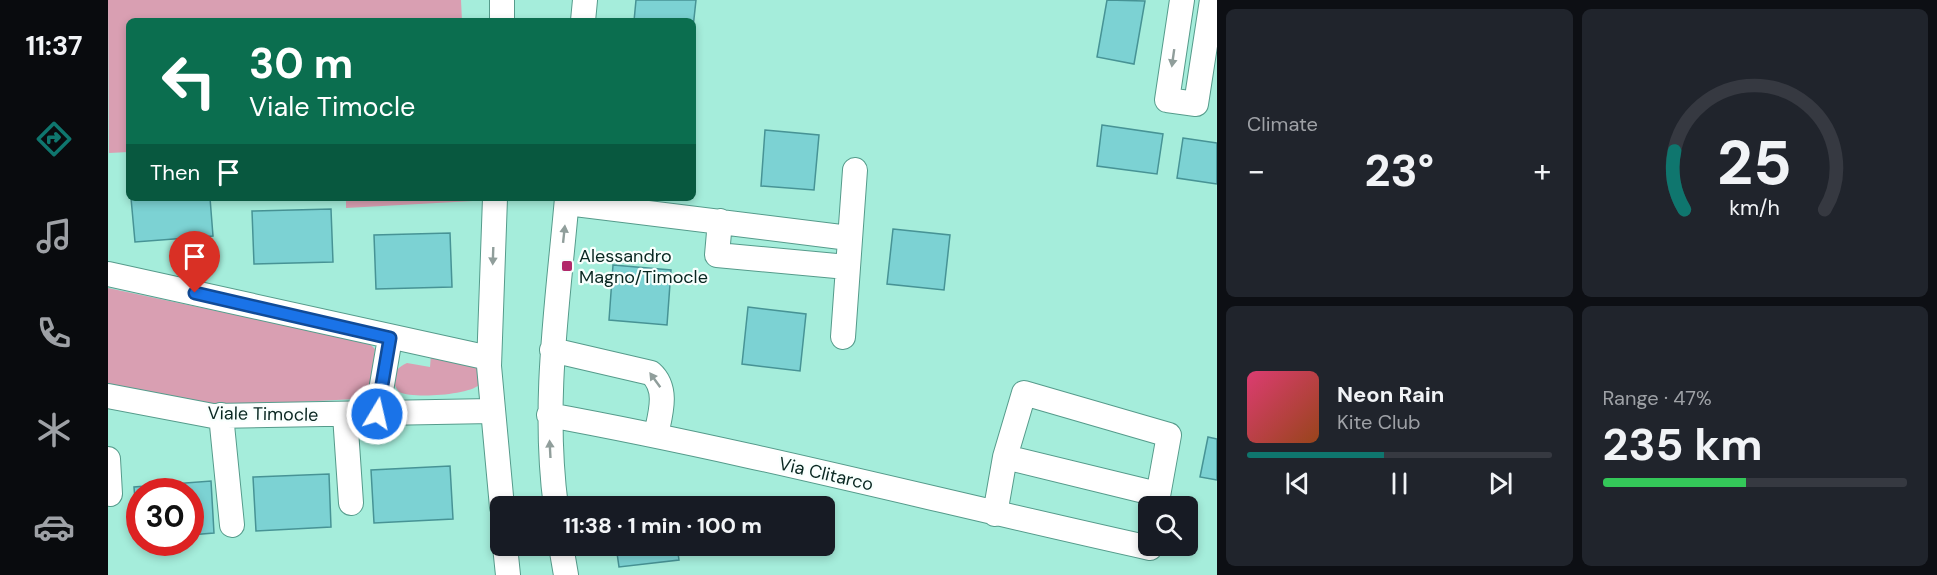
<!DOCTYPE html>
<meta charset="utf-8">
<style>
:root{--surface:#171b24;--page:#20242c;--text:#f1f3f6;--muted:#9ea1a6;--line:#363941;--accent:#0f766e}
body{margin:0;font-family:"DM Sans",sans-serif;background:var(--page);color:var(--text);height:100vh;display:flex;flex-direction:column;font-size:22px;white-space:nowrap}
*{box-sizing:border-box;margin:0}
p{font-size:20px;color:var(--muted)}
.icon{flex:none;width:33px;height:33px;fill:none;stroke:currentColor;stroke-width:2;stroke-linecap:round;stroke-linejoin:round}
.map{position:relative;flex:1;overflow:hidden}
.sheet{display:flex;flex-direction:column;gap:9px;padding:9px;background:#0d0f14;width:720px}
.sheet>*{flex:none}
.guide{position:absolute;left:18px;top:18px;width:570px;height:183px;border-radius:9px;box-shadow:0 3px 9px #0003;background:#0b6e4f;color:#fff;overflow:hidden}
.buttons{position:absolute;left:1030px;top:496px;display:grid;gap:12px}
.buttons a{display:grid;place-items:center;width:60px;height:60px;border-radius:9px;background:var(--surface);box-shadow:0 3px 9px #0003;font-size:30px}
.speed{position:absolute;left:18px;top:478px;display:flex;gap:12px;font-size:30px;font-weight:700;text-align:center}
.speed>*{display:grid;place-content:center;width:78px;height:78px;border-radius:50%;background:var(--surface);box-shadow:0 3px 9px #0003;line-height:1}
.speed .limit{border:9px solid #d22;background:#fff;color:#111}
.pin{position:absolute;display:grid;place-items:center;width:51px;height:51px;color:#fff;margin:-62px -26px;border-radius:50% 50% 50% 0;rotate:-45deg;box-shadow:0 0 6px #0007}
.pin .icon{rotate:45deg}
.me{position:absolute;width:66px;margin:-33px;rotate:9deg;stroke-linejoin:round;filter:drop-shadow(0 0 4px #0008)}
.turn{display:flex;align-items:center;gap:21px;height:126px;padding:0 24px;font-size:27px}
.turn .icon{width:78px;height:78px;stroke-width:2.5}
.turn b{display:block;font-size:42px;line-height:51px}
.then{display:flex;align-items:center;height:57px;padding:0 24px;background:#0003;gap:12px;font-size:22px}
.big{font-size:45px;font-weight:700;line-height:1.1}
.sheet .tile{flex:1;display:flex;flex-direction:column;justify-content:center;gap:9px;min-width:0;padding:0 21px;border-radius:9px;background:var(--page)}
.sheet .dial{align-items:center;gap:0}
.dial svg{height:156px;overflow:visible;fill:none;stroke:var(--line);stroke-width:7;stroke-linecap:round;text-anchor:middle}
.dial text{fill:var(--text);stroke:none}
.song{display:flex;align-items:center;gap:18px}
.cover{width:72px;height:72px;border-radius:9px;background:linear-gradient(135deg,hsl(340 70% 55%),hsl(20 70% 35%))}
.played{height:6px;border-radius:3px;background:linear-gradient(90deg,var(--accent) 45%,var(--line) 45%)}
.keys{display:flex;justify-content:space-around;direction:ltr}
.heat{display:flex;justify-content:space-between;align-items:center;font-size:33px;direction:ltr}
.charge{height:9px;border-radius:4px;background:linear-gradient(90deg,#34c759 47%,var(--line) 0)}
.sheet .tiles{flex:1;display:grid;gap:9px;grid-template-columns:repeat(2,1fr)}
.trip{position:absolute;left:382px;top:496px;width:345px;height:60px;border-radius:9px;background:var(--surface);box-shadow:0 3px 9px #0003;font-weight:700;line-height:60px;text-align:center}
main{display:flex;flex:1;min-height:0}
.tabs{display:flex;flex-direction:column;width:108px;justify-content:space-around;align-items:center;background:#090b0e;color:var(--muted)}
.tabs .icon{width:42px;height:42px}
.tabs .selected{color:var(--accent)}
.tabs b{font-size:27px;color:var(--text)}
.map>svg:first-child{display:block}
.green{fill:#d99fb2}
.building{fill:#7cd2d3;stroke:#479395;stroke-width:1.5}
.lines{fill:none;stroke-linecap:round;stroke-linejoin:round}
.minor-casing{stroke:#559b8b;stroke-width:26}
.minor{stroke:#fff;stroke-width:24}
.oneway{fill:#909e9b}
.route-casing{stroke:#114b97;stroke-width:15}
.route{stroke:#1a73e8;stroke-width:10}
.poi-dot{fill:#b1296a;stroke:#f8fffd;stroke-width:2}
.labels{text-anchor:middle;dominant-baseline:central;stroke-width:4.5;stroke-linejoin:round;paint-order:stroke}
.poi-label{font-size:18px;fill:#092721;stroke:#f8fffd;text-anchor:start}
.street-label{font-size:18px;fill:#092721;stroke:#f8fffd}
</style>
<main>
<nav class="tabs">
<b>11:37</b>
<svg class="icon selected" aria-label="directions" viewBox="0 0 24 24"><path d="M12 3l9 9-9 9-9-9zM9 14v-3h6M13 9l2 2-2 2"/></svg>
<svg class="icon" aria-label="music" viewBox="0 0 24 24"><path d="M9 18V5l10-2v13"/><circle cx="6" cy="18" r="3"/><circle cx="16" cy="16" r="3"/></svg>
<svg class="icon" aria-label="phone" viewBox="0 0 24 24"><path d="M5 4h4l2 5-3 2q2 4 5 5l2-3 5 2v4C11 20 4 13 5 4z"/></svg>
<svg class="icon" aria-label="climate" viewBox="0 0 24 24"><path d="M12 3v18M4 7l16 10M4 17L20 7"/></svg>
<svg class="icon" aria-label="car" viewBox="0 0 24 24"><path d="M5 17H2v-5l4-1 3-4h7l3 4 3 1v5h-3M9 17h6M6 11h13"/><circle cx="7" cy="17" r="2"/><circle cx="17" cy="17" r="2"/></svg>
</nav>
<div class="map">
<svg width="1109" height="575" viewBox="0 0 1109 575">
<rect width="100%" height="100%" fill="#a5eddb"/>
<!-- green -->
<path class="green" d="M0 0H353L354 21H21V152L1 153Z
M238 198H365V201L238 208Z
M0 288 261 343 267 349 261 392 258 397 248 399 110 406 0 386Z
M323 355 371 365V385C360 395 305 399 291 392 281 380 285 369 299 363L322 367Z"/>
<!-- building -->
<path class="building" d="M528 0H588L585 28V21H526Z
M999 0 1037 1 1026 64 989 57Z
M994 125 1055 134 1049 174 989 166Z
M657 130 711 135 706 190 653 186Z
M1075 138 1109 143V184L1069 178Z
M23 198H102L105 236 27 242Z
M223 209 225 262 146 264 144 211Z
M785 229 842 235 836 290 779 284Z
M342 233 344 287 268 289 266 235Z
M505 265 563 270 559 325 501 320Z
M640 307 698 314 692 371 634 364Z
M1100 437 1109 439V480L1092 477Z
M342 466 345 519 266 523 263 470Z
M221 474 223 527 148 531 145 477Z
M103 481 106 533 82 535V492H32L30 538 26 487Z
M564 502V507H524Z
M508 546H569L571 560 511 567Z"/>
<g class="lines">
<defs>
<path id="minor" d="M1074 0 1059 100 1088 104 1104 0
M394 21V0
M475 21 477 0
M387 198 381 366 394 507
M459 203 741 238
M612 221 609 255 739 267
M0 274 381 358
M735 337 747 170
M444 350 543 373C561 389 552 415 548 435
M0 396 105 416 384 411
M269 414 282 338
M113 415 124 525
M237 415 243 503
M441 415C643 452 842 504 1042 548V546
M897 457 1049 494
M0 459 2 494
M448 507C434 402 450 302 459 198
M887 514 897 457 916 393 1061 435 1048 507
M397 546 400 575
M453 546 458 575"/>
</defs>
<!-- minor casing -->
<use href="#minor" class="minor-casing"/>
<!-- minor -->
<use href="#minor" class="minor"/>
</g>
<!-- one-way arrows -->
<defs><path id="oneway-solid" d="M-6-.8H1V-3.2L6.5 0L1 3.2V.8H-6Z" transform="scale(1.5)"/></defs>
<g class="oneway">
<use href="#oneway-solid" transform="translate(1065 58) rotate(98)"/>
<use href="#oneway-solid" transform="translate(456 234) rotate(-84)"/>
<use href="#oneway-solid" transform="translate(385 256) rotate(92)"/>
<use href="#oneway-solid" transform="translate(547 380) rotate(-126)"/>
<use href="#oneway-solid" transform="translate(442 449) rotate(-93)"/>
</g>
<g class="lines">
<defs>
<path id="route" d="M87 293 282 338 269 414"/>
</defs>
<!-- route casing -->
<use href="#route" class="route-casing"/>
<!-- route -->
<use href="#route" class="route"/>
</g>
<!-- markers -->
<rect class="poi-dot" x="453" y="260" width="12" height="12" rx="3"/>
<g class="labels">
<!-- poi labels -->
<g class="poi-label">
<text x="471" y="256">Alessandro<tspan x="471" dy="21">Magno/Timocle</tspan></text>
</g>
<!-- street labels -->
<g class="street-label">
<text transform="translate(155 414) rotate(1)">Viale Timocle</text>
<text transform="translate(718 474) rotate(13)">Via Clitarco</text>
</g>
</g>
</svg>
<div class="buttons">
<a><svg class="icon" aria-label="search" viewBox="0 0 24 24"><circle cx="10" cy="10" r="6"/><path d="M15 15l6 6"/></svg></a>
</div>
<div class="speed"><div class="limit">30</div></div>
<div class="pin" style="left:87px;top:293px;background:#d93025"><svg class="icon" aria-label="arrive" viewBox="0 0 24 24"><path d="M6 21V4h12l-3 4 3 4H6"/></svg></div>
<svg class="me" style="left:269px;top:414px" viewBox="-20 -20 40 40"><circle r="17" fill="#1a73e8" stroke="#fff" stroke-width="3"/><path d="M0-11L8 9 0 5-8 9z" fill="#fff"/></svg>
<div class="trip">11:38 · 1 min · 100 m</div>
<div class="guide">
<div class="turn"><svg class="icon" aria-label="left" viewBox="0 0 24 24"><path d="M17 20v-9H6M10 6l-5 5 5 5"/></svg><div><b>30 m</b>Viale Timocle</div></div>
<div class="then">Then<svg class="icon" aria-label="arrive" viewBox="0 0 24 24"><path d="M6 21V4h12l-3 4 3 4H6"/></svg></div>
</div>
</div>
<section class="sheet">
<div class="tiles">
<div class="tile"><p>Climate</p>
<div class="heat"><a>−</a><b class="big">23°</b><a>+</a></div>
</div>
<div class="tile dial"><svg viewBox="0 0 100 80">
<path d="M14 69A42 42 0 1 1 86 69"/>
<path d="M14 69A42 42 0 0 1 9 39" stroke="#0f766e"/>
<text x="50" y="56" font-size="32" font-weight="700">25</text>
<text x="50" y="72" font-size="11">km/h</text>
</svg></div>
<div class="tile">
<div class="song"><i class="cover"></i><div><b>Neon Rain</b><p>Kite Club</p></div></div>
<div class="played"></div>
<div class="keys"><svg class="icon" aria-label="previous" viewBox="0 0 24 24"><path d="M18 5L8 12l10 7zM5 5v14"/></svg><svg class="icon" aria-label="pause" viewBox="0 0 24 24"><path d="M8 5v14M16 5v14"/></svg><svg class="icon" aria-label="next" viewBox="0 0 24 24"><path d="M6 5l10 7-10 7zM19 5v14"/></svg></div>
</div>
<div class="tile"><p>Range · 47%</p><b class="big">235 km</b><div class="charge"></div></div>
</div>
</section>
</main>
